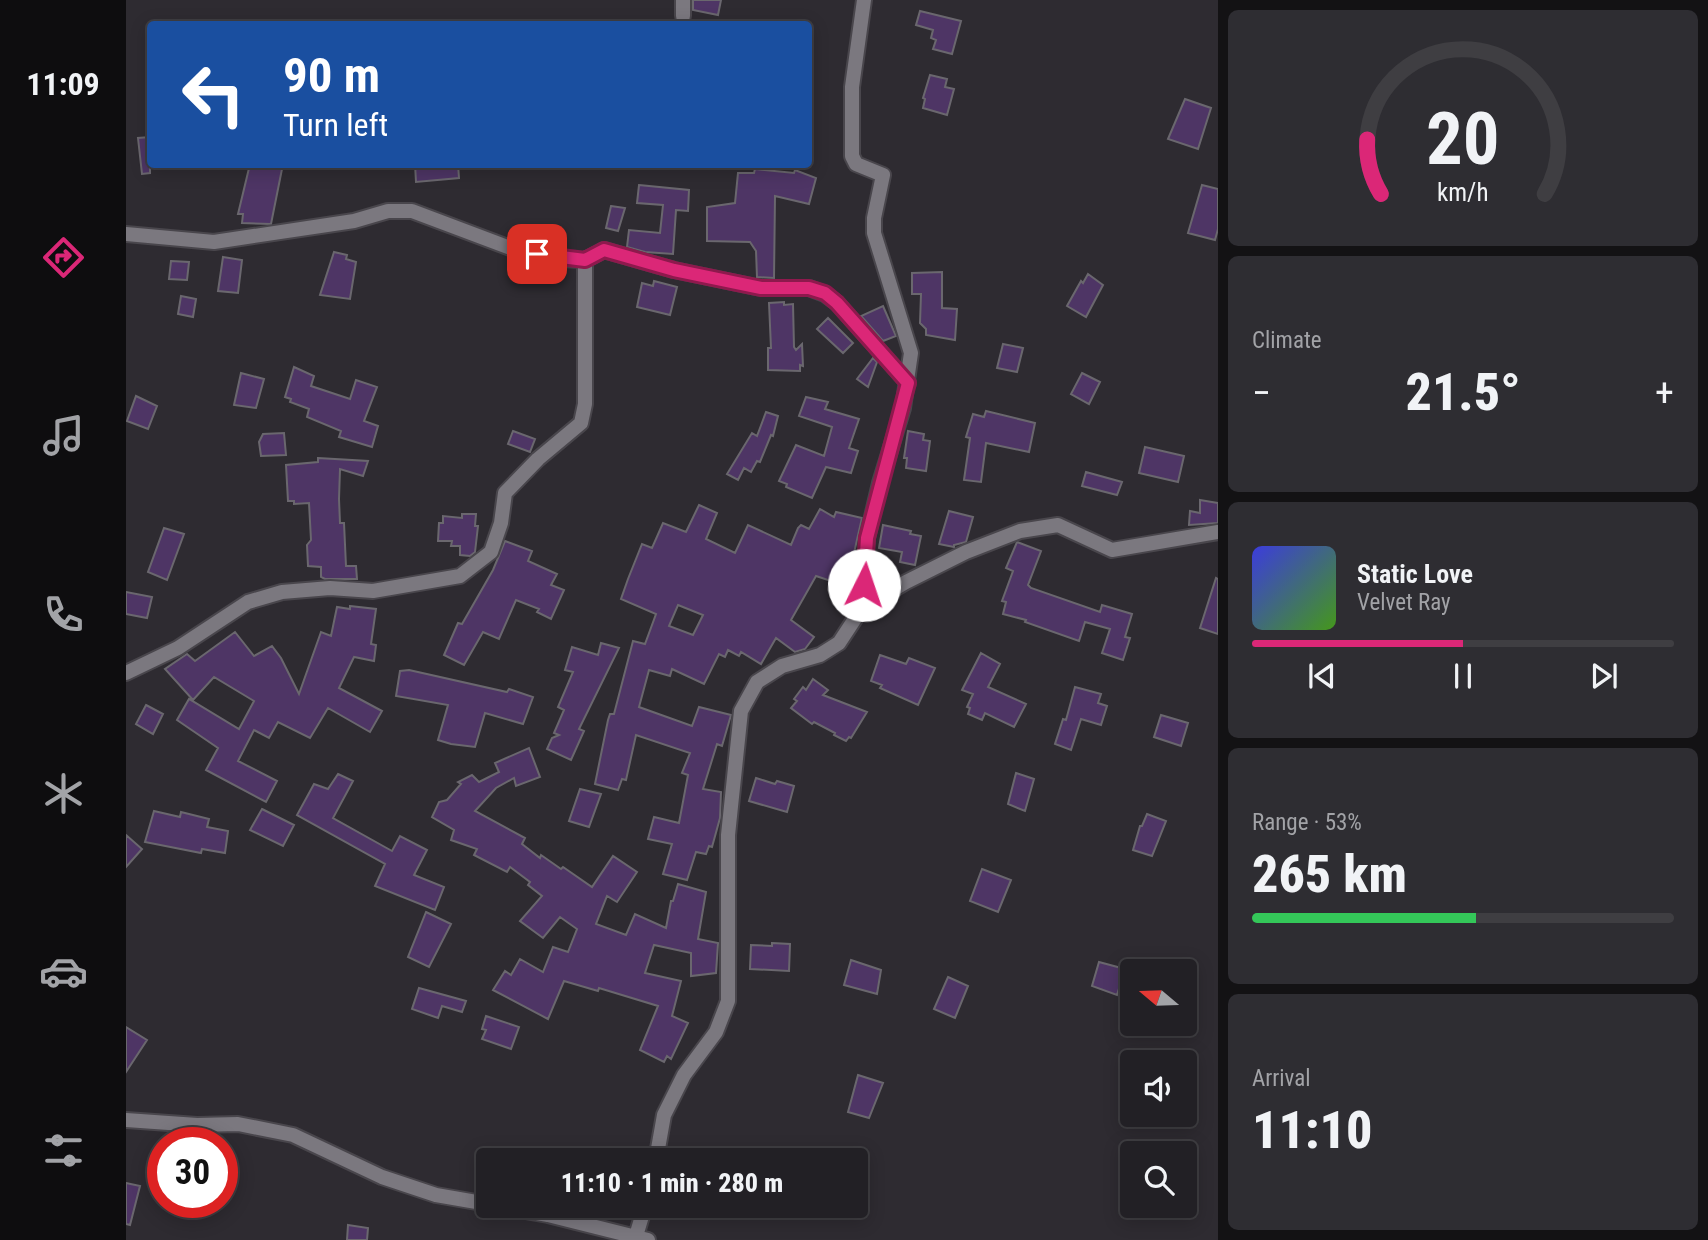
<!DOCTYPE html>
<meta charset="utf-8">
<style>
:root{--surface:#222025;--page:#2e2d32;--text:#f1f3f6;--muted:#a2a3a7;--line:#3f3e42;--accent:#db2777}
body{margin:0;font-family:"Roboto Condensed",sans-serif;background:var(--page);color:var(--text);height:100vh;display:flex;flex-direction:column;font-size:26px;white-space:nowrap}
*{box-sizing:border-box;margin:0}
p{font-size:23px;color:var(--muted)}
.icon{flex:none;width:38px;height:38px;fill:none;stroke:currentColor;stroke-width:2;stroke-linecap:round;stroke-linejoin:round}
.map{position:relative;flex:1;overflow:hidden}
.sheet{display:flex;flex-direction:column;gap:10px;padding:10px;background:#131214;width:490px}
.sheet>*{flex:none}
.top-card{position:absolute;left:21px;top:21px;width:665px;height:147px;border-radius:7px;box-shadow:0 4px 18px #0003,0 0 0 2px var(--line);background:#1a4fa0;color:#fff;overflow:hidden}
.needle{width:46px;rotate:289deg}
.buttons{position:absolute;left:994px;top:959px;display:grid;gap:14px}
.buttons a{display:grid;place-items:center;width:77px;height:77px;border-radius:7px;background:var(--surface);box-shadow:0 4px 18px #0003,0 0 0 2px var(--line);font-size:35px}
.speed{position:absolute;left:21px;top:1127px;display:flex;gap:14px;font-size:35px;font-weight:700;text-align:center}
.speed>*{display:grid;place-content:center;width:91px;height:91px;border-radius:50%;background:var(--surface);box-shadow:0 4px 18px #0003,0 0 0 2px var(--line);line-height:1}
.speed .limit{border:10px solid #d22;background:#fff;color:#111}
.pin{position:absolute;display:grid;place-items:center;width:60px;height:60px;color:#fff;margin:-30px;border-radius:14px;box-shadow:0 4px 10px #0006}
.me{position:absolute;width:77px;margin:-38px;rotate:4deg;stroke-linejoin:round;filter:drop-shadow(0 0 5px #0008)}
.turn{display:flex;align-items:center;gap:24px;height:147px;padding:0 21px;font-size:32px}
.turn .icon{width:91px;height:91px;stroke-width:2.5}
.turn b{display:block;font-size:49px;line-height:60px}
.big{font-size:52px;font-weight:800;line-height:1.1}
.sheet .card{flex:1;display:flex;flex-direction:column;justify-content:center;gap:10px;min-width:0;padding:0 24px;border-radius:10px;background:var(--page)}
.sheet .dial{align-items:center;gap:0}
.dial svg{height:182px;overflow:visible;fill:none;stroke:var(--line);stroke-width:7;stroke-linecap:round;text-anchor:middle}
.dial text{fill:var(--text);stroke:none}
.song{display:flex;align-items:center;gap:21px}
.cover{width:84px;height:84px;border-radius:10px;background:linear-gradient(135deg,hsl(240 70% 55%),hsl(100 70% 35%))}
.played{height:7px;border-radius:4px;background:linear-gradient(90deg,var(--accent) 50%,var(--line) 50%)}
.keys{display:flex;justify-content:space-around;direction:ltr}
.heat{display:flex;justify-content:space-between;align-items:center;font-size:38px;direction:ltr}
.charge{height:10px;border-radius:5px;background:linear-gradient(90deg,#34c759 53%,var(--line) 0)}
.trip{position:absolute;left:350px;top:1148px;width:392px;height:70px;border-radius:7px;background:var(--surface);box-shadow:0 4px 18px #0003,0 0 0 2px var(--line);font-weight:800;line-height:70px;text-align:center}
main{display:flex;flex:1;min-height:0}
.tab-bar{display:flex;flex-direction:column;width:126px;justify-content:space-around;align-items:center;background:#0e0d0f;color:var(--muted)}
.tab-bar .icon{width:49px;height:49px}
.tab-bar .current{color:var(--accent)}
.tab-bar b{font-size:32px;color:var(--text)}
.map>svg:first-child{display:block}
.building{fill:#4e3565;stroke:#6a676e;stroke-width:2;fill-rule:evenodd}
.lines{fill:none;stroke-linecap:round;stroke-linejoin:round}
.minor-casing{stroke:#49464c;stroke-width:18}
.minor{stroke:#7b787f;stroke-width:14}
.route-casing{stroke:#8e194d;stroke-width:18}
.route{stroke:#db2777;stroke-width:12}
</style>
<main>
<nav class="tab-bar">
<b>11:09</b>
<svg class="icon current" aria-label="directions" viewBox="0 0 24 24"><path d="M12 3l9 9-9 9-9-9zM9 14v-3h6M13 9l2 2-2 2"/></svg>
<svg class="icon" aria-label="music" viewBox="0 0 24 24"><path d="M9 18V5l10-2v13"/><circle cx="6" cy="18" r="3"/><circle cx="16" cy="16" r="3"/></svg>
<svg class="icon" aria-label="phone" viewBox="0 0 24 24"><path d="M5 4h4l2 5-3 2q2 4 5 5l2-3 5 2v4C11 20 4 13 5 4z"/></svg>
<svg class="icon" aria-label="climate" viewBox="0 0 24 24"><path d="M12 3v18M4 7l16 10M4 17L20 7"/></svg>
<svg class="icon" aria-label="car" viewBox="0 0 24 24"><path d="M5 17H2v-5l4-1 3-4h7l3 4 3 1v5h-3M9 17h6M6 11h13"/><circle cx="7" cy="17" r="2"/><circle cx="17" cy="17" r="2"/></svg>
<svg class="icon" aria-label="filters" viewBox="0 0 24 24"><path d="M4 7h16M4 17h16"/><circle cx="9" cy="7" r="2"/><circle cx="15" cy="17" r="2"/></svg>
</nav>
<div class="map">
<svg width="1092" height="1240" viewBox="0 0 1092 1240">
<rect width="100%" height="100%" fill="#2e2b31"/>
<!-- building -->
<path class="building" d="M567 0H595L592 15 567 10Z
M794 11 835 21 826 54 807 49 810 40 805 38 807 30 790 25Z
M804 75 821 79 819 87 828 89 821 115 797 108 799 99 797 98Z
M1059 99 1085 108 1072 149 1042 139Z
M24 137V173L16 174 12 138Z
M124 164H157L145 224 116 223 117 214H112Z
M289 164H332L333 178 290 182Z
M629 169 668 173 669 170 690 178 683 204 649 196 648 278 631 277 630 251 624 242 581 241V207L609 203 612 173H628Z
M513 185 563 190 562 211 550 210 547 254 519 252 501 247 503 230 534 233 537 205 511 203Z
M1076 185 1092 189V229L1089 240 1062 233Z
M485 206 499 208 492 231 480 228Z
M208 252 221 255 220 259 230 262 224 299 194 295Z
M97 257 116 260 112 293 92 291Z
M45 261 63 262 61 280 43 279Z
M816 272V308L831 309 829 340 800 335V329L794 323 795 294H786V273Z
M962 274 977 285 960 317 941 306 955 281 957 283Z
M528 281 551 287 544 315 511 307 516 283 527 286Z
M55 296 70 299 67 317 52 314Z
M658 302V305L667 304 668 347 670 350 676 344 677 366 674 365V371L642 370V348H645L643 303Z
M757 306 770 336 757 341 735 316Z
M702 318 727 343 717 353 691 329Z
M877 344 897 348 891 372 871 368Z
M747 358 751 362 742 387 731 379Z
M168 367 188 376 185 386 224 399 230 380 251 387 238 421 252 426 246 447 213 437 215 431 181 417 183 409 164 402 165 399 159 397Z
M115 373 138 379 130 408 108 405Z
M956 373 974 382 963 404 945 394Z
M10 396 31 406 22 429 1 421Z
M680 397 702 402 699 409 733 419 723 448 732 451 725 473 700 467 686 498 660 487 661 484 653 481 670 445 698 456 706 427 673 416Z
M860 411 909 423 903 452 860 443 855 482 838 480 844 438 840 437 847 414 858 417Z
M640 412 652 416 647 436 645 435 634 462 631 461 625 472 618 468 612 480 601 474 626 433 631 436Z
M387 431 409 439 404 452 382 444Z
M782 431 798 434 797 440 804 441 800 471 780 468 781 458H778Z
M158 433 160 455 135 456 133 442 137 434Z
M1019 447 1058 456 1052 482 1013 473Z
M192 458 242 461 237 476 214 469 213 499 214 523H218L220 566H230L231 579H199L195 577V567L182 566 181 545 185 540 183 503 168 504V501H162L160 465 192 462Z
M960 472 996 482 991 495 956 486Z
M1074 500 1092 503V523L1063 525 1064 511 1074 513Z
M573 505 591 513 580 539 609 553 622 525 665 545 672 528 675 525 683 529 694 509 708 517 710 512 736 518 728 553 726 552 718 575 707 572 705 581 690 576 665 620 688 637 679 649 669 652 650 638 635 664 615 652 613 656 602 650 599 657 593 654 578 684 546 669 544 676 523 670 513 707 566 726 573 707 605 715 596 746 591 744 577 789 595 792 594 818 586 847 583 846 580 854 570 852 561 880 537 874 546 844 522 839 528 817 553 823 562 775 556 773 564 753 510 735 500 780 496 779 492 790 469 784 482 720 484 714H488L507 641 519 644 530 614 495 599 502 579 516 544 526 548 537 523 560 532ZM552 605 577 615 567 635 543 626Z
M823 511 847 517 840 542 828 545V547L813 544Z
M336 514H350L349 526H352L349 552 344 556 334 555V546H325L326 541H312L313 523H317V516L336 518Z
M757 525 785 531 784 534 795 536 789 565 774 562 776 552 753 548Z
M38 528 58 534 41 580 22 572Z
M379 541 406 551 402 561 431 574 425 585 438 590 425 619 411 612 413 609 390 600 373 639 357 632 338 665 318 655 332 623 336 624 367 570Z
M891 542 915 551 902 585 905 588 974 612 976 605 1006 614 999 637 1004 638 997 660 976 653 984 629 959 622 953 641 899 622 900 620 877 614 880 602 876 601 887 571 880 568Z
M1090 578 1092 579V634L1074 628Z
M0 592 26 597 21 618 0 614Z
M224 606 250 609 245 644 250 645 248 661 228 657 213 688 256 711 244 732 202 708 184 738 152 722 143 738 128 730 112 761 151 781 140 802 80 770 92 748 51 720 63 699 113 729 128 701 88 677 67 700 39 669 61 654 69 661 109 632 128 656 146 646 155 658 173 694 195 632 205 636 211 607 224 609Z
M475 643 493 648 453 729 458 731 445 760 421 749 426 738 433 735 428 733 438 710 432 707 447 672 439 670 446 647 472 655Z
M855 653 874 664 862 687 900 704 888 727 859 713 856 720 842 714 844 708 841 707 847 694 836 690Z
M754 655 780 664 783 658 809 668 792 705 754 688 756 685 745 681Z
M283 670 381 692 383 689 407 697 397 724 359 713 349 747 325 744 312 740 322 705 270 696 274 671Z
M687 679 702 690 697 695 741 712 725 738 723 737 720 741 708 735 709 733 688 722 686 724 665 708 671 701 668 699 677 687 680 690Z
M949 687 975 694 972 703 981 706 975 725 955 719 945 750 929 744 937 719 940 720Z
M20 705 37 714 27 734 10 724Z
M1035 715 1062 723 1055 746 1028 737Z
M403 748 414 777 390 786 388 778 370 788 349 811 399 838 396 844 414 858 415 855 435 869 437 867 466 887 487 856 511 872 491 902 481 896 470 924 500 935 509 914 540 928 545 901H547L552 884 580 892 572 939 592 943 590 973 565 976V953L528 945 519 973 555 981 546 1016 562 1023 545 1059 541 1056 538 1062 514 1050 532 1006 473 988 472 991 438 981 422 1019 367 990 379 971 385 975 394 959 417 972 427 947 442 952 451 929 434 917 417 938 394 921 416 896 402 885 404 882 384 867 381 872 348 855 351 849 325 840 328 830 306 817 313 802 321 800 335 784 332 782 346 775 353 782 373 772 369 763Z
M890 773 908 779 899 811 882 804Z
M212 774 227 781 207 818 266 851 274 836 301 850 288 875 318 887 309 910 249 886 259 864 171 815 188 784 202 789Z
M630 778 649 784 651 781 668 786 661 812 623 801Z
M454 789 475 794 463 827 443 821Z
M136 809 168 825 157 846 124 830Z
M28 811 54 817 55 812 83 819 81 827 102 831 99 853 76 849 75 853 19 842Z
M1021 814 1040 821 1026 856 1007 850 1014 826H1016Z
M0 835 16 849 0 867Z
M856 869 885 880 872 912 844 901Z
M300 912 325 924 303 967 282 957Z
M646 943 664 944 663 971 624 969 625 945 646 946Z
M725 960 755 970 751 994 718 985Z
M973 962 999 969 991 995 966 986Z
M822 977 842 986 829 1018 808 1009Z
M293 988 340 1001 336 1012 316 1006 312 1018 286 1009Z
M360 1016 393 1027 385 1049 356 1039 360 1030 356 1029Z
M0 1027 21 1040 0 1072Z
M732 1075 757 1083 743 1118 722 1112Z
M0 1183 14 1186 4 1225 0 1224Z
M222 1225 242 1228 241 1240H221Z"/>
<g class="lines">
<defs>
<path id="minor" d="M557 0V16
M0 234 88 242 228 221 262 211H286L387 249 434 259 459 260
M736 608 741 538 754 483 777 408 785 353 748 233V218L757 175 730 164 726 156V87L738 0
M0 673 52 648 122 602 156 592 204 588 247 591 334 576 365 552 375 523 379 493 412 459 455 423 459 404V260L478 250 548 270 635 288H683L699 294 711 303 782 383
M0 1120 71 1125 112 1124 167 1135 256 1177 310 1195 362 1204
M530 1160 538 1115 558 1075 590 1032 602 1001V835L615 711 631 682 656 666 694 655 713 643 736 608 780 582 840 552 894 531 932 525 986 550 1092 532
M371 1206 422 1215 522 1240
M510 1236 519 1206"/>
</defs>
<!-- minor casing -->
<use href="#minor" class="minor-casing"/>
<!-- minor -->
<use href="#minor" class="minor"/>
</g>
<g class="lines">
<defs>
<path id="route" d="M411 254 459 260 478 250 548 270 635 288H683L699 293 711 303 782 383 741 538 738 585"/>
</defs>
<!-- route casing -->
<use href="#route" class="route-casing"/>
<!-- route -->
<use href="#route" class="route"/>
</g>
</svg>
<div class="buttons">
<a><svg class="needle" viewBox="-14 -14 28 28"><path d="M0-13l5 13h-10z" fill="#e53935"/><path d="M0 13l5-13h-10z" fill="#a2a3a7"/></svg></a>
<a><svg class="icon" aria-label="sound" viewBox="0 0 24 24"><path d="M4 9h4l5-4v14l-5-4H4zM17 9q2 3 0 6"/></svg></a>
<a><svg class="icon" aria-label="search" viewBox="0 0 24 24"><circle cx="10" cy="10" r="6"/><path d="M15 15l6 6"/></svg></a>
</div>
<div class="speed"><div class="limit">30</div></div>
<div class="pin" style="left:411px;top:254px;background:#d93025"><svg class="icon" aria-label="arrive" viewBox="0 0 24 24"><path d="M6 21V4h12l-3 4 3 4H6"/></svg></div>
<svg class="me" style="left:738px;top:585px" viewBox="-20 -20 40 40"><circle r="19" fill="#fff"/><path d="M0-13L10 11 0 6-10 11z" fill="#db2777"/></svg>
<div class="trip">11:10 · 1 min · 280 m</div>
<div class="top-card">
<div class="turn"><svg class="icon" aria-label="left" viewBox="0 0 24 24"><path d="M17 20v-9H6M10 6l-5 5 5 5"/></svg><div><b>90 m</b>Turn left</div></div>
</div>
</div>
<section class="sheet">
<div class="card dial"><svg viewBox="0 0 100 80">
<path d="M14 69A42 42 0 1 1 86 69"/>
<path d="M14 69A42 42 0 0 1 8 45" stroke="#db2777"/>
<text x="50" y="56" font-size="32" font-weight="700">20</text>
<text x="50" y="72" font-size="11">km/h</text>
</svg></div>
<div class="card"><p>Climate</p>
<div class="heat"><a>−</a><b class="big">21.5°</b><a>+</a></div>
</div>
<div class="card">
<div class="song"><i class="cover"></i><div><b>Static Love</b><p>Velvet Ray</p></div></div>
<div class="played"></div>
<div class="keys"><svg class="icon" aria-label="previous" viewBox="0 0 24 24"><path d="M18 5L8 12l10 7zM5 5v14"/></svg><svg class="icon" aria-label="pause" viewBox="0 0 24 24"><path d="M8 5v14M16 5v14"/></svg><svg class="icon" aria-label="next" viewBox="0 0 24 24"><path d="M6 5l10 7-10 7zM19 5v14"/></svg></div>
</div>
<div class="card"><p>Range · 53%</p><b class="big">265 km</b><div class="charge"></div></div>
<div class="card"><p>Arrival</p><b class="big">11:10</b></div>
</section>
</main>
